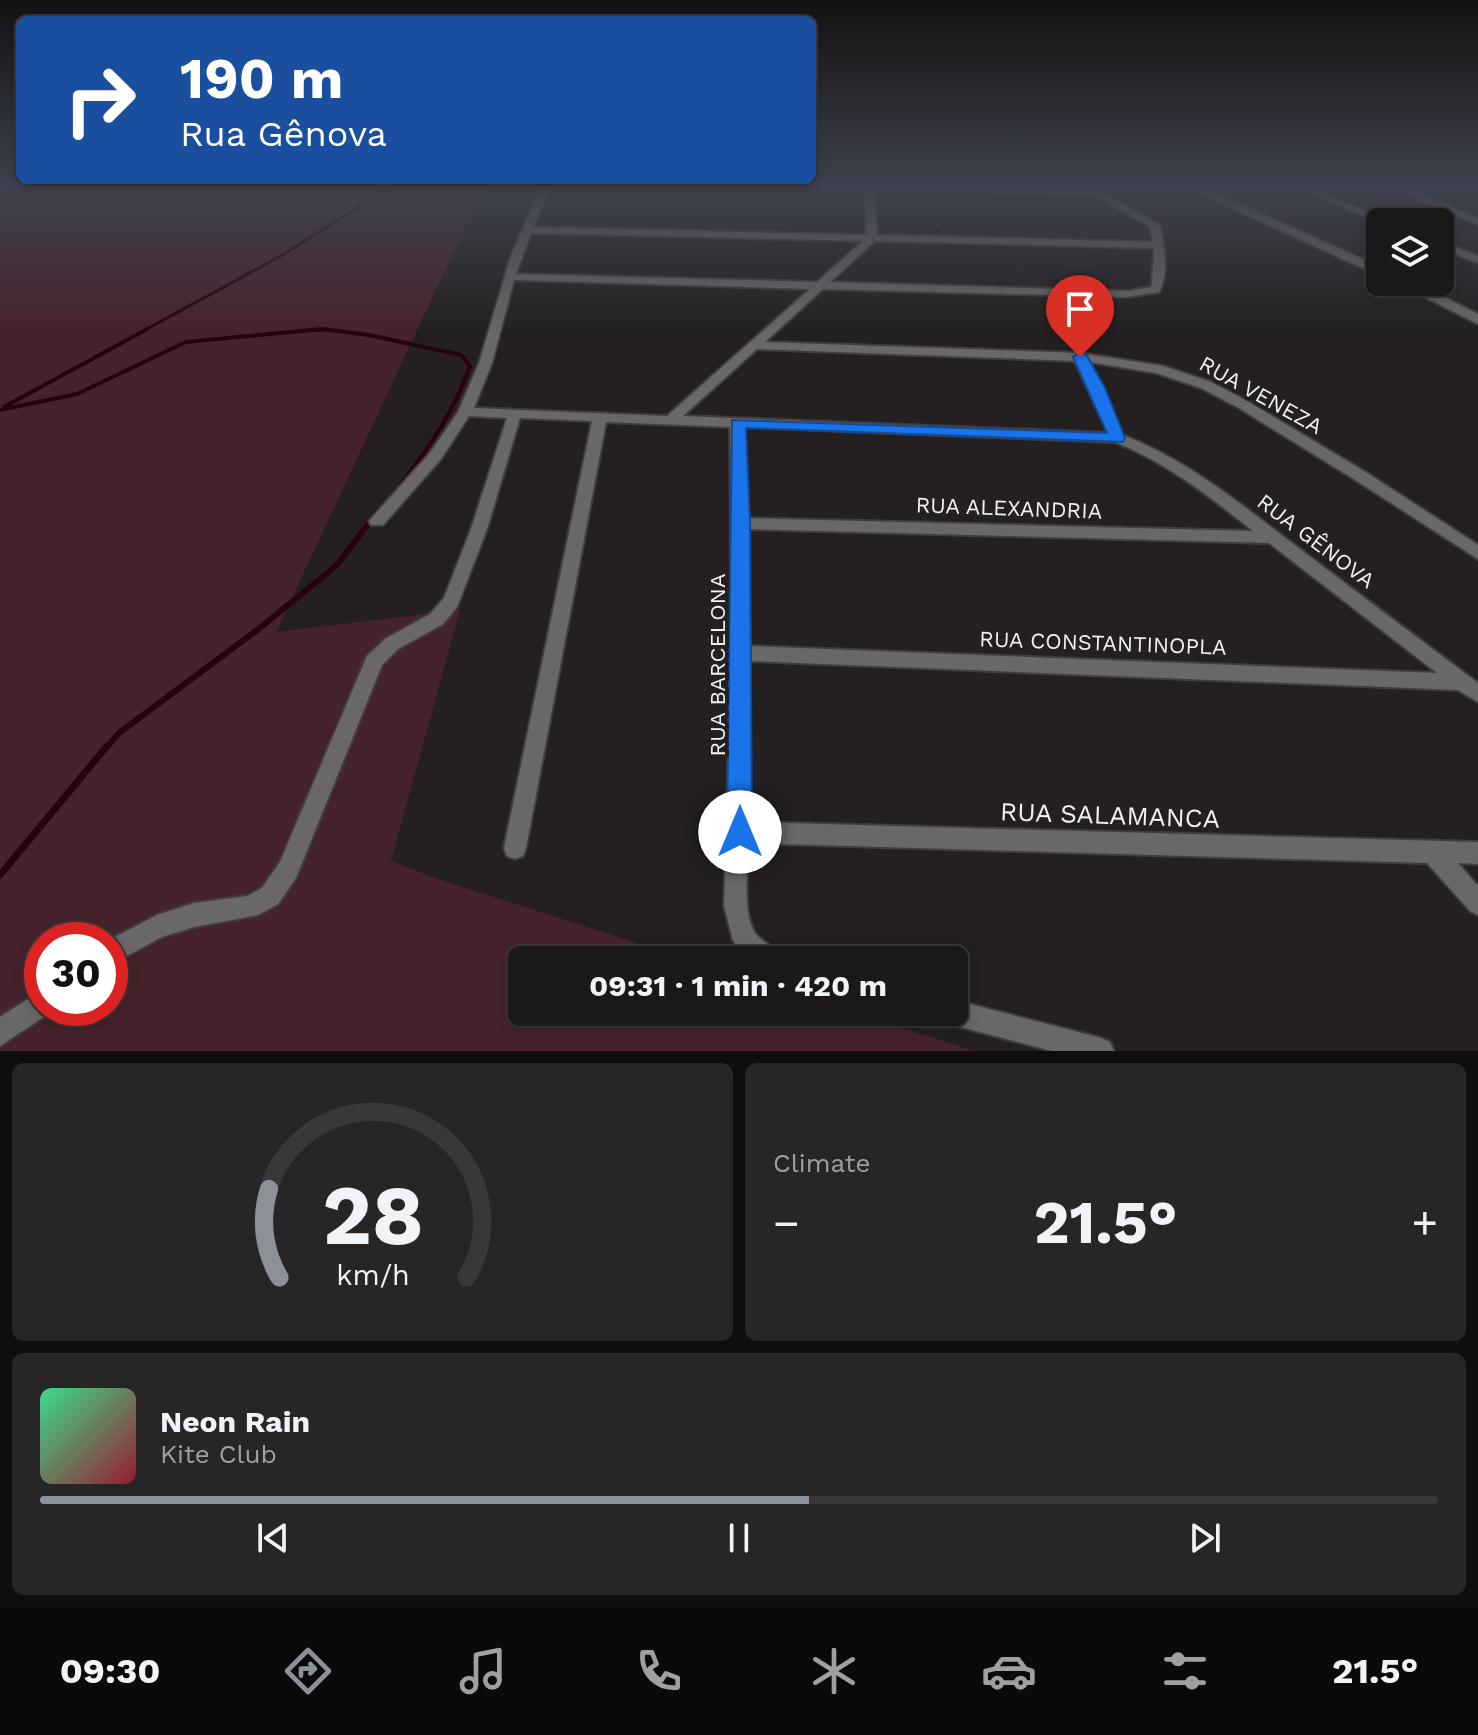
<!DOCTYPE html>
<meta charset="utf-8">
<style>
:root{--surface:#1b1819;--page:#282526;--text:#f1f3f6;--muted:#a0a0a2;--line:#393738;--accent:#8c9099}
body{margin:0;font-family:"Work Sans",sans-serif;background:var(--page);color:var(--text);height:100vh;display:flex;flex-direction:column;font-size:30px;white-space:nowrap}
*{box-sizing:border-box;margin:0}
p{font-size:26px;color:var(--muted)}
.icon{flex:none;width:44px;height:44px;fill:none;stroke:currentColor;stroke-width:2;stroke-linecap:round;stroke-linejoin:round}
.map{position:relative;height:1051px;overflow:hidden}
.drawer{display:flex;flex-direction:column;gap:12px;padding:12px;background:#0f0d0e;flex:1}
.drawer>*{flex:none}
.banner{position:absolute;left:16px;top:16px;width:800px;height:168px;border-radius:12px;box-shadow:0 4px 12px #0003,0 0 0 2px var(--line);background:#1a4fa0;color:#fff;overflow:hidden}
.controls{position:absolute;left:1366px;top:208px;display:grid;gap:16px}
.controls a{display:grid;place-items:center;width:88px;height:88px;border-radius:12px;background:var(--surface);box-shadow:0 4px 12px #0003,0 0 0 2px var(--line);font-size:40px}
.speed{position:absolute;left:24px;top:922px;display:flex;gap:16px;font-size:40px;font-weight:700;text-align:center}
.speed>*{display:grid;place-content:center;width:104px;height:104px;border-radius:50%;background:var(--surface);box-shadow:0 4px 12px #0003,0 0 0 2px var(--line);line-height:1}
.speed .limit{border:12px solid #d22;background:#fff;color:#111}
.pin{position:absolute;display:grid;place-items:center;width:68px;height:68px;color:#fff;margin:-82px -34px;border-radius:50% 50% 50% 0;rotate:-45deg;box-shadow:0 0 8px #0007}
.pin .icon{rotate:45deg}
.me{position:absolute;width:88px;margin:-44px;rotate:0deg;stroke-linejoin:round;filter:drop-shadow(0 0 6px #0008)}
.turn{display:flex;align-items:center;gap:28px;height:168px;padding:0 32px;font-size:36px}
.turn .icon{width:104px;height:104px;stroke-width:2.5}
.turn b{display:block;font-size:56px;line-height:68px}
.big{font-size:60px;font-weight:700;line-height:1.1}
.drawer .widget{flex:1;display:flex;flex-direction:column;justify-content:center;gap:12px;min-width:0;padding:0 28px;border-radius:12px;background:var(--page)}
.drawer .dial{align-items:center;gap:0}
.dial svg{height:208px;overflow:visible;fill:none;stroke:var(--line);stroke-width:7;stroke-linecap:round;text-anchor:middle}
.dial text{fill:var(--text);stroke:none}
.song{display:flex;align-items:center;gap:24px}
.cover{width:96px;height:96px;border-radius:12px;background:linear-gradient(135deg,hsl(150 70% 55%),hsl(350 70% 35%))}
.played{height:8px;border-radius:4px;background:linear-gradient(90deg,var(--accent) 55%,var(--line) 55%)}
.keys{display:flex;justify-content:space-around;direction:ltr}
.heat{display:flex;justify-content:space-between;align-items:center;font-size:44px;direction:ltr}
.drawer .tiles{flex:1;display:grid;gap:12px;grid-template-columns:1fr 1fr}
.widget:last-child{grid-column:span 2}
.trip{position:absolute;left:508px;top:946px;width:460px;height:80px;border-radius:12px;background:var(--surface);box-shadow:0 4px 12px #0003,0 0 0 2px var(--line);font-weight:700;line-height:80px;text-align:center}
.tab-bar{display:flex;height:128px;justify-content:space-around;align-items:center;background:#0b0a0a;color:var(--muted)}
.tab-bar .icon{width:56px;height:56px}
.tab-bar .active{color:var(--accent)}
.tab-bar b{font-size:36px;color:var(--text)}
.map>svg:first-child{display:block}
.green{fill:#46222d;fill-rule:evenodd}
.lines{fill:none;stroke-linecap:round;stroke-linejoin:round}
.stream-far3{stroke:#28000f;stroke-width:3}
.stream-far2{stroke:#28000f;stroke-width:4}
.stream-far1{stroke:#28000f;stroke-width:6}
.stream{stroke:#28000f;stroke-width:7}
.minor-casing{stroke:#413d3e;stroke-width:4}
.tertiary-casing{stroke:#413d3e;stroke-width:4}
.path{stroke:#878384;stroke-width:2;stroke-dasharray:1 4;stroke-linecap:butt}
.minor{fill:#696767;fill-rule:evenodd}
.tertiary{fill:#696767;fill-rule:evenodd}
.route{fill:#1a73e8;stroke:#114b97;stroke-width:2}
.labels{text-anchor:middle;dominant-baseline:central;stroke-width:8;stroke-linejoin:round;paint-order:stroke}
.street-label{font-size:22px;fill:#f3f0f1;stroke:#242021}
.near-street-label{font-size:26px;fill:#f3f0f1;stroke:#242021}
</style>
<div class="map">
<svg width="1478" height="1051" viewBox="0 0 1478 1051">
<rect width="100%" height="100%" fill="#242021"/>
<!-- green -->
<path class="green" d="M0 188H488L454 251 276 632 460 610 391 861 438 879 690 960H522V1012H852L974 1051H0ZM42 940H110V1008H42Z"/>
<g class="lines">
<!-- stream-far3 -->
<path class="stream-far3" d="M1328 194 1395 222
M145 330 279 257 389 188
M310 330H331"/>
<!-- stream-far2 -->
<path class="stream-far2" d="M4 407 149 328
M0 410 77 394 186 342 322 329 369 335 461 355 470 366C453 415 424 455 392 496
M378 512 382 507"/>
<!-- stream-far1 -->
<path class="stream-far1" d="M106 748 119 733 261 627 336 566 379 510"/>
<!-- stream -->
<path class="stream" d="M0 875 107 746"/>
<defs>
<path id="minor" d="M541 188H551L533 227 867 235 864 191 858 188H1096L1160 226C1164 246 1169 274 1159 292L1127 297 823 289 765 342 1080 353 1163 366 1211 382 1249 402 1367 473 1478 545V559L1357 481 1239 408 1201 388 1156 373 1089 362 1123 435C1187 460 1238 502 1292 543 1354 590 1416 637 1478 683V702L1458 690 750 661 749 822 1478 842V864L1458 863 1478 886V915L1470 911 1427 863 748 843C748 866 742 914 755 933 763 944 777 947 782 960H748L733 940 724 906 732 653 730 427 606 422 526 848 523 856 515 859 507 856 504 848 592 421 520 418 487 529 457 607 443 624 398 649 382 665 296 878 278 904 258 915 194 927 162 937 110 965 109 940 157 915 194 903 247 896 262 888 280 862 367 656 385 639 430 614 444 598 471 529 507 418 469 416 441 459 383 525H371L369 521 430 453 458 412 479 363 511 256ZM874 191 1094 195 1150 227 1153 242 877 235ZM531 233 863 241 817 282 516 274ZM875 241 1154 248 1152 284 1151 287 1127 291 830 282ZM514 280 810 289 667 416 474 408 492 363ZM757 349 1075 361 1108 433 683 416ZM744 427 1115 442C1167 463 1209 496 1253 531L747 518ZM747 529 1269 543 1437 673 750 646Z
M1299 188H1313L1392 222 1380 223Z
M1393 188H1406L1478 218V225Z
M1440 241 1478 256V263L1440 248Z
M42 990V1008H53L51 1012 0 1046V1017Z
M954 1000 1101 1038 1110 1042 1114 1051H1052L953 1025 944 1021 940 1012H954Z"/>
<path id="tertiary" d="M1188 188H1204L1380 267V276Z
M1395 282H1413L1478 314V324Z"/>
</defs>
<!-- minor casing -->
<use href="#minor" class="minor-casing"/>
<!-- tertiary casing -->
<use href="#tertiary" class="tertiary-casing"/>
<!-- path -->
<path class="path" d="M930 201 938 229"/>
<!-- minor -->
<use href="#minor" class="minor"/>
<!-- tertiary -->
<use href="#tertiary" class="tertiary"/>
</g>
<!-- sky -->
<linearGradient id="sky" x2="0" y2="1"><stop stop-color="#141212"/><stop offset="0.56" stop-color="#3f424e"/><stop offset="1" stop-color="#3f424e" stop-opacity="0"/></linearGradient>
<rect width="1478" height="335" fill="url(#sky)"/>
<!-- route -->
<path class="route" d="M1080 353 1086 354 1105 388 1125 438 1123 442 746 428 750 523 752 832 748 841 740 844 731 841 727 832 732 420 1107 433 1073 357Z"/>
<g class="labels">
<!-- street labels -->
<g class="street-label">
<text transform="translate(1261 395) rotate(29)">RUA VENEZA</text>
<text transform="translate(1009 508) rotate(2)">RUA ALEXANDRIA</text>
<text transform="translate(1316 541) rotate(37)">RUA GÊNOVA</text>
<text transform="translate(1103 643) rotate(2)">RUA CONSTANTINOPLA</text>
<text transform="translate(717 665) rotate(-90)">RUA BARCELONA</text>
</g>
<!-- near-street labels -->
<g class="near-street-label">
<text transform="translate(1110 815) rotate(2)">RUA SALAMANCA</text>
</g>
</g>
</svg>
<div class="controls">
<a><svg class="icon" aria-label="layers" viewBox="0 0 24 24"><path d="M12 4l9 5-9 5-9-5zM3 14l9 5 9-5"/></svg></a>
</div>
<div class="speed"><div class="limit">30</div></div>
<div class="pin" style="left:1080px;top:357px;background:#d93025"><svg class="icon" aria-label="arrive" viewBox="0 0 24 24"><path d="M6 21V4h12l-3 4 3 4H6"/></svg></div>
<svg class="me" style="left:740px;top:832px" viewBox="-20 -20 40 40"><circle r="19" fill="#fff"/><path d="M0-13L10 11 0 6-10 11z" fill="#1a73e8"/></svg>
<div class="trip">09:31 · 1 min · 420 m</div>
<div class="banner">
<div class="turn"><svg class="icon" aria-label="right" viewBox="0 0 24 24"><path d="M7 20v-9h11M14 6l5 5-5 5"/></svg><div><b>190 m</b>Rua Gênova</div></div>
</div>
</div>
<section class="drawer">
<div class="tiles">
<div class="widget dial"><svg viewBox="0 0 100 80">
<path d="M14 69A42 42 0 1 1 86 69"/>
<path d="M14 69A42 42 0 0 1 10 35" stroke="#8c9099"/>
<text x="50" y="56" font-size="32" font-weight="700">28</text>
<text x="50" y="72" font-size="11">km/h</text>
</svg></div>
<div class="widget"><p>Climate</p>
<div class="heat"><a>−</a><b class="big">21.5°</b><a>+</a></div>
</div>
<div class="widget">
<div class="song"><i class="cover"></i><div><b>Neon Rain</b><p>Kite Club</p></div></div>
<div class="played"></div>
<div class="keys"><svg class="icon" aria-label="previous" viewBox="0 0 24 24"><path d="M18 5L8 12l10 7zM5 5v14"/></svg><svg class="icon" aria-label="pause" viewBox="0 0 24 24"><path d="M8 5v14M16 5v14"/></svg><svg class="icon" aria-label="next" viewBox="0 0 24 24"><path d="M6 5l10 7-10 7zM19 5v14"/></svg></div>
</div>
</div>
</section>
<nav class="tab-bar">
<b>09:30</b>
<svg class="icon active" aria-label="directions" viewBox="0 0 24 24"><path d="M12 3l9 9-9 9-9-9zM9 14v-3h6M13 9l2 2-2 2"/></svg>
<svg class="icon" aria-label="music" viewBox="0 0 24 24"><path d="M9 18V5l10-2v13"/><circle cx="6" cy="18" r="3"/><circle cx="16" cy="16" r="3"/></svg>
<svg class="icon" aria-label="phone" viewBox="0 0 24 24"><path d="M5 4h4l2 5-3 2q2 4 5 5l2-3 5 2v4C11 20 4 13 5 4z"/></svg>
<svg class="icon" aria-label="climate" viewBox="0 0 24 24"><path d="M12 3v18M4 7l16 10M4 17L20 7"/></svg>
<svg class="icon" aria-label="car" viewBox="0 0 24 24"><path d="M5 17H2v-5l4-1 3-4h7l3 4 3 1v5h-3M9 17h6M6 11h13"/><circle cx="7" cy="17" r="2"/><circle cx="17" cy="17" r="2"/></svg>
<svg class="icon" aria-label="filters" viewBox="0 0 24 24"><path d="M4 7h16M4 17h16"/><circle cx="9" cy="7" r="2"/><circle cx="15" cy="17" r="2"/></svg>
<b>21.5°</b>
</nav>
